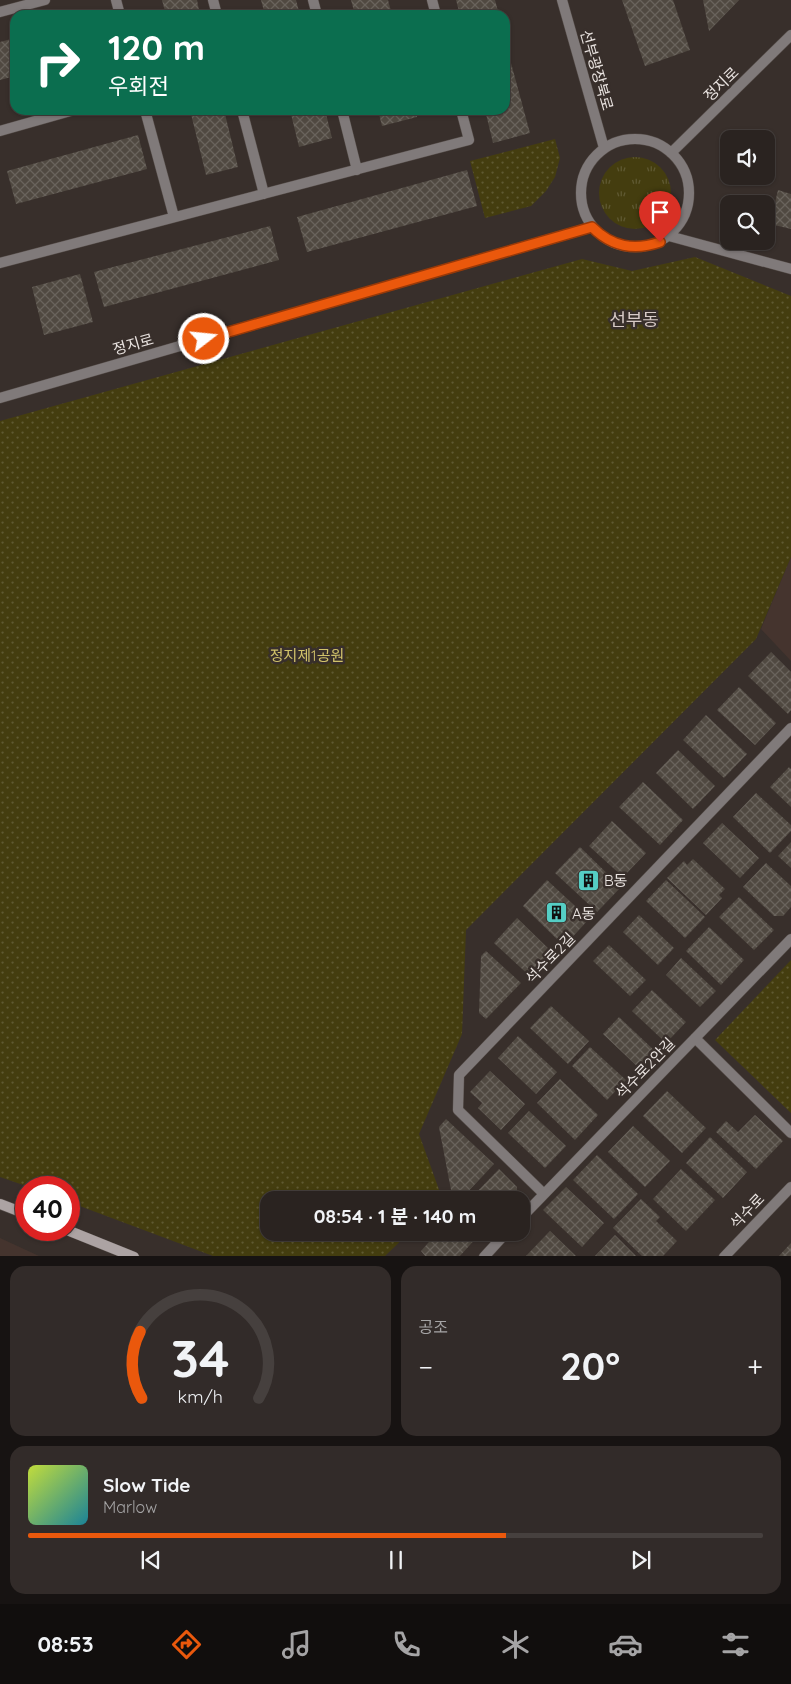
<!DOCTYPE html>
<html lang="ko">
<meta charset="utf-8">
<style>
:root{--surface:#2a2320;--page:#322b29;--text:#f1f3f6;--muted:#a5a4a5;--line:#46403e;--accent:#ea580c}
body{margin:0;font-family:Quicksand,"Noto Sans KR",sans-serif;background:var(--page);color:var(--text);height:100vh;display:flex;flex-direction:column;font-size:19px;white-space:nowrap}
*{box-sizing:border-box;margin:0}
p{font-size:16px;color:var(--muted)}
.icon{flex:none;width:28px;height:28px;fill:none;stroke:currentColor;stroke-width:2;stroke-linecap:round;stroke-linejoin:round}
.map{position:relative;height:1256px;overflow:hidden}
.drawer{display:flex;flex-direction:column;gap:10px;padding:10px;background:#171312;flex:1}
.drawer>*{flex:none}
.banner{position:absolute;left:10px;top:10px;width:500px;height:105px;border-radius:15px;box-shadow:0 1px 4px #0004,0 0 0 1px var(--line);background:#0b6e4f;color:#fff;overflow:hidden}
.buttons{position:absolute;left:720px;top:130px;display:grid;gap:10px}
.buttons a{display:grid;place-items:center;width:55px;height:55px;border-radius:10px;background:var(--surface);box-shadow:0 1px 4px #0004,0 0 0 1px var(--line);font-size:25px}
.speed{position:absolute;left:15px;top:1176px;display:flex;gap:10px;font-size:25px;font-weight:700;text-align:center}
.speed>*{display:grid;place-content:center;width:65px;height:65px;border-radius:50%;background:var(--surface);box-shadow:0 1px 4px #0004,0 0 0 1px var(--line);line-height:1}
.speed .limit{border:8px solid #d22;background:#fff;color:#111}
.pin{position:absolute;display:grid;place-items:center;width:42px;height:42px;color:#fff;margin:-51px -21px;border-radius:50% 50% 50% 0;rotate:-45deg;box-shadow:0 0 5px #0007}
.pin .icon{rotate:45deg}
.me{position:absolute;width:55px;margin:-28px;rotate:74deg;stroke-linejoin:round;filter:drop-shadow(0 0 4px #0008)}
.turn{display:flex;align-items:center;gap:18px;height:105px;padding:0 15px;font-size:22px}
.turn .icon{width:65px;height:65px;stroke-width:2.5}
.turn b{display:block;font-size:35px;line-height:42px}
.big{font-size:38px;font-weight:700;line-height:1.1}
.drawer .widget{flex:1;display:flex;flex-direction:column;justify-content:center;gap:8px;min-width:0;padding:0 18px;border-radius:15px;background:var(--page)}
.drawer .dial{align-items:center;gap:0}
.dial svg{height:130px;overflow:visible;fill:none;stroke:var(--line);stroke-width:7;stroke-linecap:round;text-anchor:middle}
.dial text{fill:var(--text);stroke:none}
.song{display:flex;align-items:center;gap:15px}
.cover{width:60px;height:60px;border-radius:8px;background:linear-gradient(135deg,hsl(70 70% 55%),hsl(190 70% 35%))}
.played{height:5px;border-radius:2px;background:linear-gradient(90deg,var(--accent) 65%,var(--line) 65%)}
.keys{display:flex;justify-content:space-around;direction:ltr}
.heat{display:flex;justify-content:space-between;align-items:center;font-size:28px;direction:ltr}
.drawer .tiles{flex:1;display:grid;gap:10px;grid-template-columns:1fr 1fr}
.widget:last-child{grid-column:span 2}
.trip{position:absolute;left:260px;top:1191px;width:270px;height:50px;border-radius:15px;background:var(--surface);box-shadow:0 1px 4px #0004,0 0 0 1px var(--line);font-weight:700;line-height:50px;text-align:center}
.dock{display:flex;height:80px;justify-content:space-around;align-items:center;background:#110e0d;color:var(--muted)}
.dock .icon{width:35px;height:35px}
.dock .active{color:var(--accent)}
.dock b{font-size:22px;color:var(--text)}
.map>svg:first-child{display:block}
.built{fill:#45342e}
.grass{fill:url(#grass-tufts)}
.park{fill:url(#park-dots)}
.building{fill:url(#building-cross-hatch)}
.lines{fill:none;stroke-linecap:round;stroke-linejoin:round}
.service-casing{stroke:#544c48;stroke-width:11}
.minor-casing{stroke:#544c48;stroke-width:11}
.tertiary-casing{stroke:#544c48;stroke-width:11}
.secondary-casing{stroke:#544c48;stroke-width:11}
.service{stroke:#807a7a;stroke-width:10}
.minor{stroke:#807a7a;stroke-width:10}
.tertiary{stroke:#807a7a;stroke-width:10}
.secondary{stroke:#aca3a3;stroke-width:10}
.route-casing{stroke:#983908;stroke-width:12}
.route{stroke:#ea580c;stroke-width:9}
.labels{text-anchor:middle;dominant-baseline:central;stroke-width:5;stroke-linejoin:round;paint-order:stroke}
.street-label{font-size:15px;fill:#e9e3e0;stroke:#382f2b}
.park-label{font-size:15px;fill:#d1c26a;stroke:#382f2b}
.poi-label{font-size:15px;fill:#e9e3e0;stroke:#382f2b;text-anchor:start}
.quarter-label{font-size:18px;fill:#d7cac6;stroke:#382f2b}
</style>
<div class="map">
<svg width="791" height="1257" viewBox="0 0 791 1257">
<defs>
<pattern id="grass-tufts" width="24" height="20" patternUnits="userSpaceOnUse" patternTransform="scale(1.25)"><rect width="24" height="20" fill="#443d0f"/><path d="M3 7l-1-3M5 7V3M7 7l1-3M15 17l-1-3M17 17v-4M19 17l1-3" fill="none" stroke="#5f5932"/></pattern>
<pattern id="park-dots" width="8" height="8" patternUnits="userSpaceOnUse" patternTransform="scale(1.25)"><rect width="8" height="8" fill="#443d0f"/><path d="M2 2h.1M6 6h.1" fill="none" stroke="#5f5932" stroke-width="1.8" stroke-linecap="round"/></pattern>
<pattern id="building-cross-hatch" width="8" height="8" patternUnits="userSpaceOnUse" patternTransform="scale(1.25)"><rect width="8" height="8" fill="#504941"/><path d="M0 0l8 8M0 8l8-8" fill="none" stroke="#69635c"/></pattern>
</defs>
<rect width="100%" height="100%" fill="#382f2b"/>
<!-- built -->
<path class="built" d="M791 557V661L761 629Z
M0 1238 39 1256H0Z"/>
<!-- grass -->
<path class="grass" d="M599 193a36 36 0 1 1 72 0a36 36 0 1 1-72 0Z"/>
<!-- park -->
<path class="park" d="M555 139 560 158 555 177 546 191 531 206 485 218 470 161Z
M695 257 791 296V557L756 639 466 930 462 1034 419 1134 442 1198 269 1200V1232L409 1233 385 1256H213L69 1202V1188L29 1187 0 1177V421L582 259 632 271Z
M791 960V1113L715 1040Z"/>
<!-- building -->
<path class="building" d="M162 0H197L200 15H166Z
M261 0H296L300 15H265Z
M351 0H388L392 15H355Z
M456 0H495L499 15H460Z
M622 0H673L690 50 645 66Z
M703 0H739L709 31Z
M15 38V76L0 80V42Z
M505 41 530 133 493 143 485 110H505Z
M190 110H224L238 167 206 175Z
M290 110H325L332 138 299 147Z
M378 110H416L417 117 382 126Z
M138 135 147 169 16 204 7 171Z
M467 170 477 206 307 252 297 217Z
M778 190 791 194V229L770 224Z
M270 226 279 260 104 307 94 272Z
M80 274 93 322 44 335 32 287Z
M771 652 791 672V710L788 714 748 676Z
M739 687 776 723 755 745 717 710Z
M706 715 747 754 724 778 683 740Z
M678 750 715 786 693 809 656 773Z
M789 767 791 769V807L770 787Z
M643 782 683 820 660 845 619 807Z
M756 793 791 825V831L770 853 733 817Z
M612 821 646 853 623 877 589 846Z
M722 823 759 858 740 878 703 843Z
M791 842V868L778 856Z
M580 847 621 887 597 912 555 873Z
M693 859 725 889 719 895 722 898 706 915 667 878 684 861 687 865Z
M766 863 791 886V907L783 916H774L743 887Z
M547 880 589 919 564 946 523 906Z
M666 880 705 917 685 938 646 901Z
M739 897 774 930 754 950 719 917Z
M639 915 674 948 658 965 623 932Z
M517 918 555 955 533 979 494 943Z
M709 927 744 960 721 985 686 951Z
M609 945 646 980 630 996 593 961Z
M486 951 521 983 486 1019 479 1013 481 956Z
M681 958 716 991 700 1007 666 975Z
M652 990 686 1022 666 1043 632 1011Z
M551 1006 589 1041 568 1064 530 1028Z
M619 1017 656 1052 640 1069 603 1034Z
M518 1036 557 1072 536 1094 498 1058Z
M590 1047 626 1080 607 1100 572 1066Z
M490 1071 525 1104 501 1130 478 1108 482 1103 470 1092Z
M560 1079 598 1115 575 1140 537 1103Z
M667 1091 706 1128 682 1153 643 1116Z
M529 1111 566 1146 545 1168 508 1133Z
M755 1115 783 1141 756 1169 716 1132 726 1121 738 1132Z
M446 1119 494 1164 461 1199 451 1190 439 1127Z
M633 1126 670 1161 645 1187 608 1152Z
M710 1137 747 1172 723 1198 686 1163Z
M597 1155 638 1194 614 1219 573 1180Z
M499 1169 517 1187V1200H469Z
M681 1169 715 1200 686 1231 653 1199Z
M566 1187 604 1223 582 1247 543 1210Z
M641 1199 660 1217 656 1221 677 1241 662 1257H643L613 1228Z
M550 1231 577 1257H525Z
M438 1232H476L479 1235 459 1257H426L421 1251Z
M615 1235 637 1257H594Z
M791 1243V1257H778Z"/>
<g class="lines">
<defs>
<path id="service" d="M116 0 120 15
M213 0 217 15
M313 0 317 15
M432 0 436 15
M0 12 45 0
M145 110 174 217
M242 110 264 194
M342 110 357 170
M0 131 74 110
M0 263 469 140 461 110"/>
<path id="minor" d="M695 1038 791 1133
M544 1194 458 1110 459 1075 791 728
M521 1218 791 939
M484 1257 507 1232"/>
<path id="tertiary" d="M562 0 604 148
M581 193a54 54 0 1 1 108 0a54 54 0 1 1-108 0Z
M671 153 791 35
M669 236 791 269
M0 398 592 227
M724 1257 791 1187"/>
<path id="secondary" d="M0 1204 26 1214
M67 1230 134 1257"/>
</defs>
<!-- service casing -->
<use href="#service" class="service-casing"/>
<!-- minor casing -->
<use href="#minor" class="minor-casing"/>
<!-- tertiary casing -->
<use href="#tertiary" class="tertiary-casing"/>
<!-- secondary casing -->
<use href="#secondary" class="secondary-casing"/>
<!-- service -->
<use href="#service" class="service"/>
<!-- minor -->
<use href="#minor" class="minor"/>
<!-- tertiary -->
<use href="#tertiary" class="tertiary"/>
<!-- secondary -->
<use href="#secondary" class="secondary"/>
</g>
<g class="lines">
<defs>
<path id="route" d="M204 339 592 227C612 247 634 251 660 242"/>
</defs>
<!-- route casing -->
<use href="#route" class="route-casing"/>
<!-- route -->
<use href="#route" class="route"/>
</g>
<!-- icons -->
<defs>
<symbol id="building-square" viewBox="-11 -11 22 22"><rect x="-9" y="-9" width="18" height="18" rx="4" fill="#55cec5" stroke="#382f2b"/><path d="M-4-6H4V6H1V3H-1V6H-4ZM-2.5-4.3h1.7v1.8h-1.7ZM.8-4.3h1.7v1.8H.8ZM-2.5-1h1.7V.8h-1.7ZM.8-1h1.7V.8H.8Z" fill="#111"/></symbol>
</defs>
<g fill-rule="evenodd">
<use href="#building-square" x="576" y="868" width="25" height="25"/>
<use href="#building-square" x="544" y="900" width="25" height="25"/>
</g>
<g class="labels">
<!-- street labels -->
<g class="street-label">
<text transform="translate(597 70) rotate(74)">선부광장북로</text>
<text transform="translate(721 84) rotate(-44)">정지로</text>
<text transform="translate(133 344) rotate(-16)">정지로</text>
<text transform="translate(550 958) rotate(-46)">석수로2길</text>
<text transform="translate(645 1068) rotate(-46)">석수로2안길</text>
<text transform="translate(747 1211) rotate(-46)">석수로</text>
</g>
<!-- park labels -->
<g class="park-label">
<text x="307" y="655">정지제1공원</text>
</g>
<!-- poi labels -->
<g class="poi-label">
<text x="604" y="880">B동</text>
<text x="572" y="913">A동</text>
</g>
<!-- quarter labels -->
<g class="quarter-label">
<text x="634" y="319">선부동</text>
</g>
</g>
</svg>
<div class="buttons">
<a><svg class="icon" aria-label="sound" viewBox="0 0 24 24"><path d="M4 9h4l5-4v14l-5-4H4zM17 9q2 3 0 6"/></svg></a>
<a><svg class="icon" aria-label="search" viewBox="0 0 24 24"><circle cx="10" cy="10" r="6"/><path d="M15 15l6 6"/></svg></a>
</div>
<div class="speed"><div class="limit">40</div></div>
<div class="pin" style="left:660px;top:242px;background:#d93025"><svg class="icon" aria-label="arrive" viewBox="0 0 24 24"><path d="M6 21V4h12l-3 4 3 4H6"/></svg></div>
<svg class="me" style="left:204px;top:339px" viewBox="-20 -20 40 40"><circle r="17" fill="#ea580c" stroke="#fff" stroke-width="3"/><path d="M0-11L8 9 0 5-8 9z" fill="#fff"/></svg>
<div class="trip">08:54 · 1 분 · 140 m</div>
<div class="banner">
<div class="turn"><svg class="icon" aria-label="right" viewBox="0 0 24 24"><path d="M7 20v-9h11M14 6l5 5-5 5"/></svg><div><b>120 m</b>우회전</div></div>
</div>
</div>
<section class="drawer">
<div class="tiles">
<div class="widget dial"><svg viewBox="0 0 100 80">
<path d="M14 69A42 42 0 1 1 86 69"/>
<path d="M14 69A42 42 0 0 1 13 28" stroke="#ea580c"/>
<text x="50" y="56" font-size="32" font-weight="700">34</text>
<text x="50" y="72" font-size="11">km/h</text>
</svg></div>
<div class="widget"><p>공조</p>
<div class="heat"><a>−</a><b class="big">20°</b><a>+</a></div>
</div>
<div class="widget">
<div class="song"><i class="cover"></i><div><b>Slow Tide</b><p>Marlow</p></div></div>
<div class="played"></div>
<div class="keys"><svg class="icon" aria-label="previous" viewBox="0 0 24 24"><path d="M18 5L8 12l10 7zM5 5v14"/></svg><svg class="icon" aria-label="pause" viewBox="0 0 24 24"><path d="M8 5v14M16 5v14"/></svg><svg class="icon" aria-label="next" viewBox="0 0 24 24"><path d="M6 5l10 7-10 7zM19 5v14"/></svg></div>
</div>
</div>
</section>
<nav class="dock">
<b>08:53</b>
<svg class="icon active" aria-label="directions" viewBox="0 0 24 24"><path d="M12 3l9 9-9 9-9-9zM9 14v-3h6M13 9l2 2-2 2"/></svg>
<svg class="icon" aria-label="music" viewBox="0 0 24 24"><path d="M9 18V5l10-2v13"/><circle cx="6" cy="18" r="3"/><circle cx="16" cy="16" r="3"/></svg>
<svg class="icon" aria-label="phone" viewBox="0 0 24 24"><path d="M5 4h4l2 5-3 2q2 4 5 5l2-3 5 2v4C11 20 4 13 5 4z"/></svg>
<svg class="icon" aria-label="climate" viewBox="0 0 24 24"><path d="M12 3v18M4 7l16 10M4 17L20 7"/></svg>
<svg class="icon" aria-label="car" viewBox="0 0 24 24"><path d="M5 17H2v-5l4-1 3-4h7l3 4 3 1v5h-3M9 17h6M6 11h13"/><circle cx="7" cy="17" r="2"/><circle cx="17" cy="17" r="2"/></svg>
<svg class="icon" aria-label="filters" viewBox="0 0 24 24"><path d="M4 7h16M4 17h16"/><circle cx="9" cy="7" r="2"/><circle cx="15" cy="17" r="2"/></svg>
</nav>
